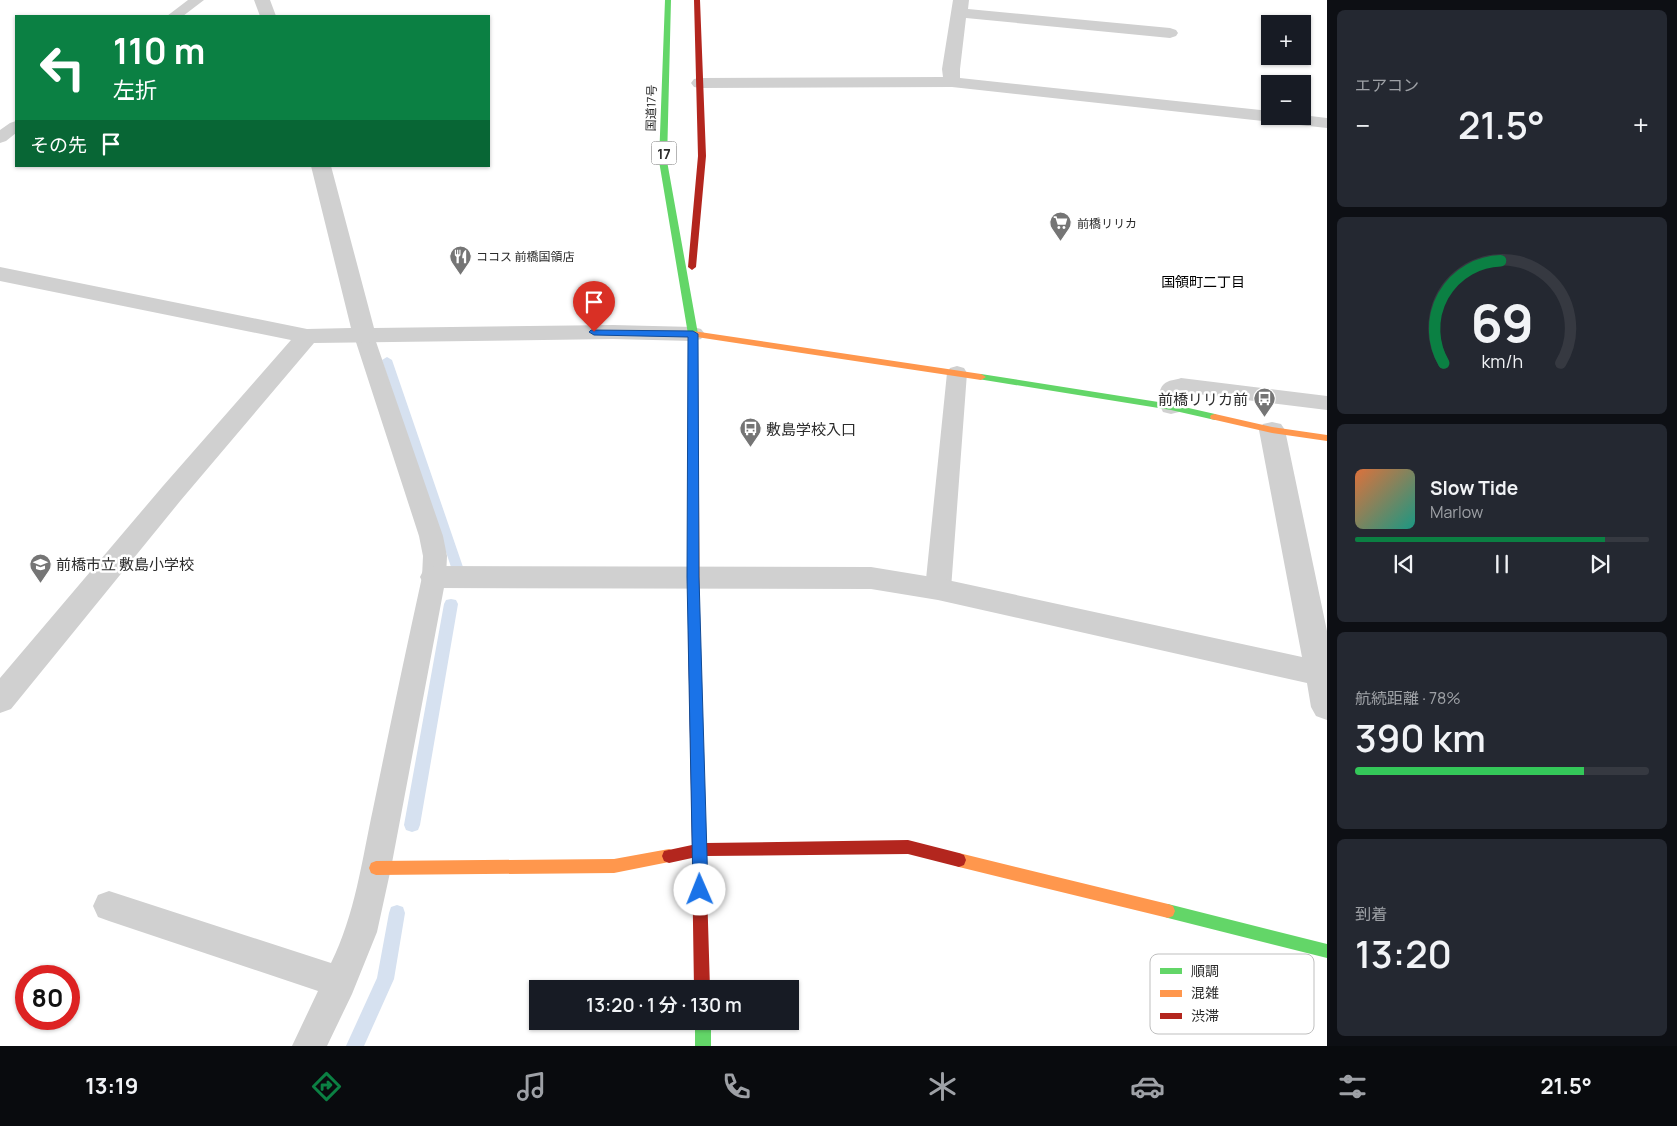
<!DOCTYPE html>
<html lang="ja">
<meta charset="utf-8">
<style>
:root{--surface:#171b24;--page:#242831;--text:#f1f3f6;--muted:#9ea1a6;--line:#363941;--accent:#0b8043}
body{margin:0;font-family:Manrope,"Noto Sans JP",sans-serif;background:var(--page);color:var(--text);height:100vh;display:flex;flex-direction:column;font-size:19px;white-space:nowrap}
*{box-sizing:border-box;margin:0}
p{font-size:16px;color:var(--muted)}
.icon{flex:none;width:28px;height:28px;fill:none;stroke:currentColor;stroke-width:2;stroke-linecap:round;stroke-linejoin:round}
.map{position:relative;flex:1;overflow:hidden}
.panel{display:flex;flex-direction:column;gap:10px;padding:10px;background:#0d0f14;width:350px}
.panel>*{flex:none}
.banner{position:absolute;left:15px;top:15px;width:475px;height:152px;border-radius:0px;box-shadow:0 1px 4px #0004;background:#0b8043;color:#fff;overflow:hidden}
.fabs{position:absolute;left:1261px;top:15px;display:grid;gap:10px}
.fabs a{display:grid;place-items:center;width:50px;height:50px;border-radius:0px;background:var(--surface);box-shadow:0 1px 4px #0004;font-size:25px}
.speed{position:absolute;left:15px;top:965px;display:flex;gap:10px;font-size:25px;font-weight:700;text-align:center}
.speed>*{display:grid;place-content:center;width:65px;height:65px;border-radius:50%;background:var(--surface);box-shadow:0 1px 4px #0004;line-height:1}
.speed .limit{border:8px solid #d22;background:#fff;color:#111}
.pin{position:absolute;display:grid;place-items:center;width:42px;height:42px;color:#fff;margin:-51px -21px;border-radius:50% 50% 50% 0;rotate:-45deg;box-shadow:0 0 5px #0007}
.pin .icon{rotate:45deg}
.me{position:absolute;width:55px;margin:-28px;rotate:359deg;stroke-linejoin:round;filter:drop-shadow(0 0 4px #0008)}
.turn{display:flex;align-items:center;gap:18px;height:105px;padding:0 15px;font-size:22px}
.turn .icon{width:65px;height:65px;stroke-width:2.5}
.turn b{display:block;font-size:35px;line-height:42px}
.then{display:flex;align-items:center;height:48px;padding:0 15px;background:#0003;gap:10px;font-size:19px}
.big{font-size:38px;font-weight:600;line-height:1.1}
.panel .tile{flex:1;display:flex;flex-direction:column;justify-content:center;gap:8px;min-width:0;padding:0 18px;border-radius:8px;background:var(--page)}
.panel .dial{align-items:center;gap:0}
.dial svg{height:130px;overflow:visible;fill:none;stroke:var(--line);stroke-width:7;stroke-linecap:round;text-anchor:middle}
.dial text{fill:var(--text);stroke:none}
.song{display:flex;align-items:center;gap:15px}
.cover{width:60px;height:60px;border-radius:8px;background:linear-gradient(135deg,hsl(20 70% 55%),hsl(170 70% 35%))}
.played{height:5px;border-radius:2px;background:linear-gradient(90deg,var(--accent) 85%,var(--line) 85%)}
.keys{display:flex;justify-content:space-around;direction:ltr}
.heat{display:flex;justify-content:space-between;align-items:center;font-size:28px;direction:ltr}
.charge{height:8px;border-radius:4px;background:linear-gradient(90deg,#34c759 78%,var(--line) 0)}
.trip{position:absolute;left:529px;top:980px;width:270px;height:50px;border-radius:0px;background:var(--surface);box-shadow:0 1px 4px #0004;font-weight:600;line-height:50px;text-align:center}
.dock{display:flex;height:80px;justify-content:space-around;align-items:center;background:#090b0e;color:var(--muted)}
.dock .icon{width:35px;height:35px}
.dock .on{color:var(--accent)}
.dock b{font-size:22px;color:var(--text)}
main{display:flex;flex:1;min-height:0}
.map>svg:first-child{display:block}
.lines{fill:none;stroke-linecap:round;stroke-linejoin:round}
.stream{fill:#d6e1f0;fill-rule:evenodd}
.lane{fill:#d0d0d0;fill-rule:evenodd}
.street{fill:#d0d0d0;fill-rule:evenodd}
.fast{fill:#63d668;fill-rule:evenodd}
.slow{fill:#ff974d;fill-rule:evenodd}
.jam{fill:#b3261e;fill-rule:evenodd}
.route{fill:#1a73e8;stroke:#114b97}
.labels{text-anchor:middle;dominant-baseline:central;stroke-width:5;stroke-linejoin:round;paint-order:stroke}
.far-street-label{font-size:12px;fill:#2b2b2b;stroke:#fff}
.far-poi-label{font-size:12px;fill:#2b2b2b;stroke:#fff;text-anchor:start}
.shield{fill:#fff;stroke:#6b6b6b;stroke-width:1}
.shield-label{font-size:14px;font-weight:bold;fill:#2b2b2b}
.far-neighbourhood-label{font-size:14px;fill:#000;stroke:#fff}
.poi-label{font-size:15px;fill:#2b2b2b;stroke:#fff;text-anchor:start}
.key{fill:#fff;stroke:#bfbfbf;stroke-width:1}
.key-label{font-size:14px;fill:#2b2b2b}
</style>
<main>
<div class="map">
<svg width="1327" height="1046" viewBox="0 0 1327 1046">
<rect width="100%" height="100%" fill="#fff"/>
<g class="lines">
<!-- stream -->
<path class="stream" d="M387 357 392 360 463 567 462 570H452L382 360Z
M451 599 456 600 458 604 420 825 418 830 412 832 406 830 404 825 444 604 446 600Z
M397 905 403 907 405 913 394 979 364 1046H346L377 978 389 913 391 907Z"/>
<!-- lane -->
<path class="lane" d="M188 0H204L183 16H167Z
M16 121V133L6 141 0 143V130L10 123Z
M364 330 371 332 374 336 443 536 447 556 446 577 391 868 377 932 352 994 327 1046H292L318 991 109 921 98 917 93 906 98 895 109 891 331 963C355 915 362 860 373 809 389 731 405 654 422 577L423 556 419 536 354 336 357 332Z
M957 366 964 368 967 373 951 589 947 596 938 599 929 596 925 589 947 373 950 368Z
M1181 378 1327 396V410L1182 392V407L1179 412 1171 414 1163 412C1159 405 1157 390 1164 384 1168 380 1176 380 1181 378Z"/>
<!-- street -->
<path class="street" d="M254 0H270L276 16H260Z
M953 0H969L968 9 1170 28 1176 30 1178 33 1176 36 1170 38 966 18 960 69V78L1270 111V116L1302 115 1327 118V128L952 87 700 88 694 87 691 83 694 79 700 78 943 77 942 69Z
M311 166H331L374 328 613 325 693 327 701 329 705 334 701 339 693 341 613 339 314 343 181 500 11 709 0 713V678L163 486 291 340 0 281V267L307 329 351 328Z
M1272 422 1281 424 1285 430 1327 631V720L1316 716 1311 707 1307 683 938 600 871 589 434 588 424 585 420 577 424 569 434 566 871 567 938 578 1302 657 1259 430 1263 424Z"/>
<!-- fast -->
<path class="fast" d="M665 0H671L667 161 698 334V356L693 359 688 356V334L659 161Z
M981 374 1171 404 1215 414 1220 417 1215 420 1171 410 978 379 976 377 978 375Z
M1168 904 1327 944V958L1168 918 1163 916 1161 911 1163 906Z
M695 1021H711V1046H695Z"/>
<!-- slow -->
<path class="slow" d="M693 331 981 374 986 377 981 380 690 336V332Z
M693 353 698 356 700 632 698 635 694 637 690 635 688 632V356Z
M1215 414 1272 427 1327 435V441L1272 433 1211 419 1210 417 1211 415Z
M669 849 674 851 676 856 674 861 614 873 376 875 371 873 369 868 371 863 376 861 614 859Z
M959 853 1168 904 1173 906 1175 911 1173 916 1168 918 959 867 954 865 952 860 954 855Z"/>
<!-- jam -->
<path class="jam" d="M694 0H700L706 156 696 267 692 270 688 267 698 156Z
M694 627 698 629 700 632 706 843 908 840 959 853 964 855 966 860 964 865 959 867 908 854 706 856 710 989H694L692 858 669 863 664 861 662 856 664 851 692 845 688 632 690 629Z"/>
</g>
<!-- route -->
<path class="route" d="M591 330 693 331 698 334 699 577 708 890 706 895 700 897 695 895 693 890 687 577 688 337 594 335 589 332Z"/>
<!-- icons -->
<defs>
<symbol id="supermarket-pin" viewBox="-11 -11 22 30"><path d="M0 17L-7.5 6A9.5 9.5 0 1 1 7.5 6Z" fill="#757575" stroke="#fff"/><path d="M-6-5.5h2.5l.6 2H6L4.5 2H-2.5L-4.4-4H-6ZM-1.5 3.2a1.3 1.3 0 1 0 .1 0ZM3 3.2a1.3 1.3 0 1 0 .1 0Z" fill="#fff"/></symbol>
<symbol id="restaurant-pin" viewBox="-11 -11 22 30"><path d="M0 17L-7.5 6A9.5 9.5 0 1 1 7.5 6Z" fill="#757575" stroke="#fff"/><path d="M-5-6h1v4h1v-4h1v4h1v-4h1v5L-1.5 .5V6h-2V.5L-5-1ZM5-6V6H3V1.5H1.5Q1.5-4 5-6Z" fill="#fff"/></symbol>
<symbol id="bus-pin" viewBox="-11 -11 22 30"><path d="M0 17L-7.5 6A9.5 9.5 0 1 1 7.5 6Z" fill="#757575" stroke="#fff"/><path d="M-5-6H5V4H4V6H2V4H-2V6H-4V4H-5ZM-3.5-4V0h7V-4ZM-3.5 1.2v1.5H-2V1.2ZM2 1.2v1.5H3.5V1.2Z" fill="#fff"/></symbol>
<symbol id="school-pin" viewBox="-11 -11 22 30"><path d="M0 17L-7.5 6A9.5 9.5 0 1 1 7.5 6Z" fill="#757575" stroke="#fff"/><path d="M0-5L7-2L0 1L-7-2ZM-4 1L0 2.5L4 1V4Q0 6-4 4Z" fill="#fff"/></symbol>
</defs>
<g fill-rule="evenodd">
<use href="#supermarket-pin" x="1048" y="210" width="25" height="34"/>
<use href="#restaurant-pin" x="448" y="244" width="25" height="34"/>
<use href="#bus-pin" x="1252" y="386" width="25" height="34"/>
<use href="#bus-pin" x="738" y="416" width="25" height="34"/>
<use href="#school-pin" x="28" y="552" width="25" height="34"/>
</g>
<g class="labels">
<!-- far-street labels -->
<g class="far-street-label">
<text transform="translate(651 108) rotate(-89)">国道17号</text>
</g>
<!-- far-poi labels -->
<g class="far-poi-label">
<text x="1077" y="223">前橋リリカ</text>
<text x="476" y="256">ココス 前橋国領店</text>
</g>
<!-- shield labels -->
<rect class="shield" x="651.5" y="141.5" width="25" height="23" rx="4"/>
<g class="shield-label">
<text x="664" y="153">17</text>
</g>
<!-- far-neighbourhood labels -->
<g class="far-neighbourhood-label">
<text x="1203" y="281">国領町二丁目</text>
</g>
<!-- poi labels -->
<g class="poi-label">
<text x="1248" y="399" text-anchor="end">前橋リリカ前</text>
<text x="766" y="429">敷島学校入口</text>
<text x="56" y="564">前橋市立 敷島小学校</text>
</g>
</g>
<!-- legend -->
<rect x="1150" y="954" width="164" height="80" rx="8" class="key"/>
<rect x="1160" y="968" width="22" height="6" fill="#63d668"/>
<rect x="1160" y="990" width="22" height="7" fill="#ff974d"/>
<rect x="1160" y="1013" width="22" height="6" fill="#b3261e"/>
<g class="key-label">
<text x="1191" y="976">順調</text>
<text x="1191" y="998">混雑</text>
<text x="1191" y="1021">渋滞</text>
</g>
</svg>
<div class="fabs">
<a>+</a>
<a>−</a>
</div>
<div class="speed"><div class="limit">80</div></div>
<div class="pin" style="left:594px;top:332px;background:#d93025"><svg class="icon" aria-label="arrive" viewBox="0 0 24 24"><path d="M6 21V4h12l-3 4 3 4H6"/></svg></div>
<svg class="me" style="left:700px;top:890px" viewBox="-20 -20 40 40"><circle r="19" fill="#fff"/><path d="M0-13L10 11 0 6-10 11z" fill="#1a73e8"/></svg>
<div class="trip">13:20 · 1 分 · 130 m</div>
<div class="banner">
<div class="turn"><svg class="icon" aria-label="left" viewBox="0 0 24 24"><path d="M17 20v-9H6M10 6l-5 5 5 5"/></svg><div><b>110 m</b>左折</div></div>
<div class="then">その先<svg class="icon" aria-label="arrive" viewBox="0 0 24 24"><path d="M6 21V4h12l-3 4 3 4H6"/></svg></div>
</div>
</div>
<section class="panel">
<div class="tile"><p>エアコン</p>
<div class="heat"><a>−</a><b class="big">21.5°</b><a>+</a></div>
</div>
<div class="tile dial"><svg viewBox="0 0 100 80">
<path d="M14 69A42 42 0 1 1 86 69"/>
<path d="M14 69A42 42 0 0 1 49 6" stroke="#0b8043"/>
<text x="50" y="56" font-size="32" font-weight="700">69</text>
<text x="50" y="72" font-size="11">km/h</text>
</svg></div>
<div class="tile">
<div class="song"><i class="cover"></i><div><b>Slow Tide</b><p>Marlow</p></div></div>
<div class="played"></div>
<div class="keys"><svg class="icon" aria-label="previous" viewBox="0 0 24 24"><path d="M18 5L8 12l10 7zM5 5v14"/></svg><svg class="icon" aria-label="pause" viewBox="0 0 24 24"><path d="M8 5v14M16 5v14"/></svg><svg class="icon" aria-label="next" viewBox="0 0 24 24"><path d="M6 5l10 7-10 7zM19 5v14"/></svg></div>
</div>
<div class="tile"><p>航続距離 · 78%</p><b class="big">390 km</b><div class="charge"></div></div>
<div class="tile"><p>到着</p><b class="big">13:20</b></div>
</section>
</main>
<nav class="dock">
<b>13:19</b>
<svg class="icon on" aria-label="directions" viewBox="0 0 24 24"><path d="M12 3l9 9-9 9-9-9zM9 14v-3h6M13 9l2 2-2 2"/></svg>
<svg class="icon" aria-label="music" viewBox="0 0 24 24"><path d="M9 18V5l10-2v13"/><circle cx="6" cy="18" r="3"/><circle cx="16" cy="16" r="3"/></svg>
<svg class="icon" aria-label="phone" viewBox="0 0 24 24"><path d="M5 4h4l2 5-3 2q2 4 5 5l2-3 5 2v4C11 20 4 13 5 4z"/></svg>
<svg class="icon" aria-label="climate" viewBox="0 0 24 24"><path d="M12 3v18M4 7l16 10M4 17L20 7"/></svg>
<svg class="icon" aria-label="car" viewBox="0 0 24 24"><path d="M5 17H2v-5l4-1 3-4h7l3 4 3 1v5h-3M9 17h6M6 11h13"/><circle cx="7" cy="17" r="2"/><circle cx="17" cy="17" r="2"/></svg>
<svg class="icon" aria-label="filters" viewBox="0 0 24 24"><path d="M4 7h16M4 17h16"/><circle cx="9" cy="7" r="2"/><circle cx="15" cy="17" r="2"/></svg>
<b>21.5°</b>
</nav>
